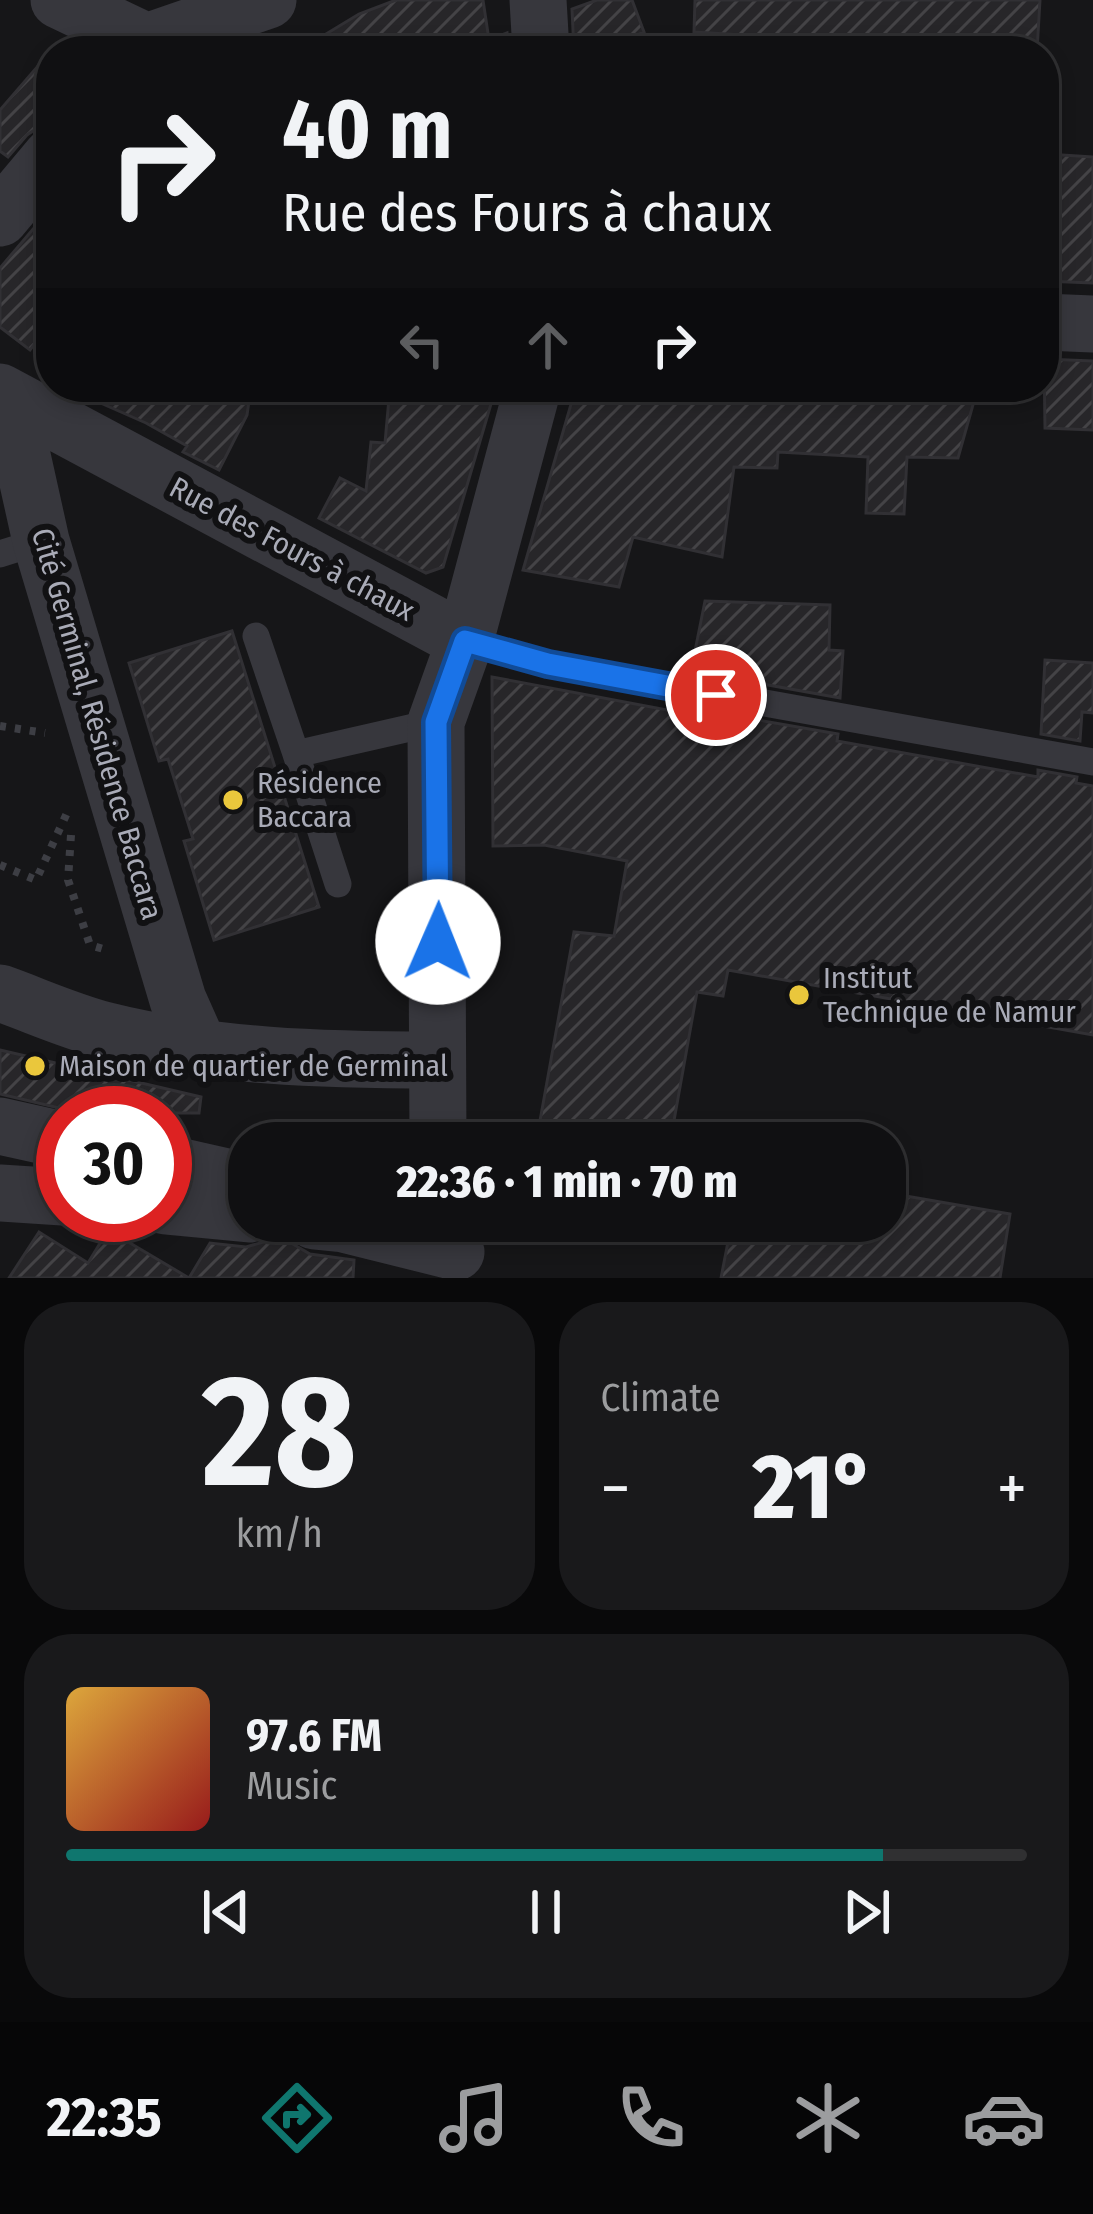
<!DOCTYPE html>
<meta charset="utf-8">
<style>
:root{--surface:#101012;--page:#19191b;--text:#f1f3f6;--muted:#9c9d9f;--line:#303032;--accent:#0f766e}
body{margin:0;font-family:"Fira Sans Condensed",sans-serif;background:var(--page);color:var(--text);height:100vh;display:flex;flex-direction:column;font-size:45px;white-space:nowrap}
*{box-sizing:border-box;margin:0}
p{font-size:39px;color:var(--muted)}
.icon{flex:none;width:66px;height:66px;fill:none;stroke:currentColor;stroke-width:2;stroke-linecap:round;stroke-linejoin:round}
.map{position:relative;height:1278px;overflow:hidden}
.side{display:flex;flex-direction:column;gap:24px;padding:24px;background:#09090a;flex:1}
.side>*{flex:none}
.banner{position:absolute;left:36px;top:36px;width:1023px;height:366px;border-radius:48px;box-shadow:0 6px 18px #0003,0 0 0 3px var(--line);background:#101012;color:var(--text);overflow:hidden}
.speed{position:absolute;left:36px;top:1086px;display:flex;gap:24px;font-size:60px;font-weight:700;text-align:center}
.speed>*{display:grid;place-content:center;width:156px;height:156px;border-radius:50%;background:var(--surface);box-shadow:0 6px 18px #0003,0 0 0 3px var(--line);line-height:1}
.speed .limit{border:18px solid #d22;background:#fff;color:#111}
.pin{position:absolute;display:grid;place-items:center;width:102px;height:102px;color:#fff;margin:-51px;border:6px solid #fff;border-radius:50%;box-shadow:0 3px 12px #0007}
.me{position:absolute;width:132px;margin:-66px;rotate:1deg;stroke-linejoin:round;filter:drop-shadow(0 0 9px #0008)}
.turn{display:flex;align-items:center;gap:42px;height:252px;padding:0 48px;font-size:54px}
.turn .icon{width:156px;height:156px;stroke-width:2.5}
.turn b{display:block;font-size:84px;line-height:102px}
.lanes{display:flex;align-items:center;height:114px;padding:0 48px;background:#0003;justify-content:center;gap:60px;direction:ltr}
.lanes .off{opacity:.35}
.big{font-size:90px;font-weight:800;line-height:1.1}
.side .widget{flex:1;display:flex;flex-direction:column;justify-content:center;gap:18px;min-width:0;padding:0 42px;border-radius:48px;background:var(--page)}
.side .dial{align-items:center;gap:0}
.dial b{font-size:156px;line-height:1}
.song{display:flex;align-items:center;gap:36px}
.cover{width:144px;height:144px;border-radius:18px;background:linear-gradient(135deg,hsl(40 70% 55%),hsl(0 70% 35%))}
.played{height:12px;border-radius:6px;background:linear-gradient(90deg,var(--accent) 85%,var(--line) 85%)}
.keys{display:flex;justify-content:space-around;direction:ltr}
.heat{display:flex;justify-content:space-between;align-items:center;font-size:66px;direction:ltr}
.side .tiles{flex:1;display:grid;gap:24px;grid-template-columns:1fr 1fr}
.widget:last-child{grid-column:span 2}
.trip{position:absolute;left:228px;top:1122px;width:678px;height:120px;border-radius:48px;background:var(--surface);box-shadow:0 6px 18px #0003,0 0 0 3px var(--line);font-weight:800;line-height:120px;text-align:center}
.menu{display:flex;height:192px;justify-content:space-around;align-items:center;background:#060607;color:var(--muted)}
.menu .icon{width:84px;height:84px}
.menu .on{color:var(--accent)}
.menu b{font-size:54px;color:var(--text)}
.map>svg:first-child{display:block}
.building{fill:url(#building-hatch);stroke:#313034;stroke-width:3}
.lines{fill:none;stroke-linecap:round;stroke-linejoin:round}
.path{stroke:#3d3e44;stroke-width:8;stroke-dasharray:6 9;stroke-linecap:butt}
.lane{stroke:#37373d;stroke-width:27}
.street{stroke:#37373d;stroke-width:57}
.route-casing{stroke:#114b97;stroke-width:30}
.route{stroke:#1a73e8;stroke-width:21}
.poi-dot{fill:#eac73c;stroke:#111113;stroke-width:4.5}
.labels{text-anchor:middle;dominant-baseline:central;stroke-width:12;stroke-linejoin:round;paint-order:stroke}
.street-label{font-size:30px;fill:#a9abb7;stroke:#111113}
.poi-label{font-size:30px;fill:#a9abb7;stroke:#111113;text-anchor:start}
</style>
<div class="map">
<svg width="1093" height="1278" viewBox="0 0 1093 1278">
<defs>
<pattern id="building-hatch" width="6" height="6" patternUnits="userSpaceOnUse" patternTransform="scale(3)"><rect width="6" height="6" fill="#272629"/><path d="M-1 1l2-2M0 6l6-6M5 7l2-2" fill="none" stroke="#444346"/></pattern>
</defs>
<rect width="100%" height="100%" fill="#161618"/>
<!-- building -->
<path class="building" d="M396 0H483L489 40 507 33 508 51H298L359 14Z
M597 0H632L644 32 637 35 643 51H574L572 9Z
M695 0H1040L1037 51H826V40L694 32Z
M51 51V125L39 127 27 135 8 157 0 151V110Z
M1047 154 1093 157V283L1044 281Z
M51 208V323L30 350 0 327V268Z
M1044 359 1093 361V430L1045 428Z
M64 387H251L247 415 219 470 183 452 187 446 146 423Z
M390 387H496L443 567 426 573 319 518 340 478 366 491 371 442 385 443Z
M576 387H978L958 458 907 457 904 514 866 513 868 457 778 452 777 468 734 467 722 557 633 537 619 587 523 570Z
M705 601 830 605 829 650 843 651 840 698 691 671Z
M232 631 319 907 214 940 184 841 193 839 168 759 159 761 129 663Z
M1045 660 1093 663V713L1082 712 1080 741 1041 734Z
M492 677 683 713 684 707 838 734 837 741 1038 777V770L1077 777 1076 783 1093 786V1035L728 970 723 996 697 992 670 1143H536L574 932 614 936 627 861 544 845 493 846Z
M0 1050 201 1097 199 1113H80L0 1094Z
M900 1195 1010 1214 1000 1278H721L732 1221H885V1214L896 1217Z
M108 1230 189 1278 210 1243 246 1247 267 1241 291 1243 310 1254 354 1260 353 1278H9L39 1232 88 1263Z"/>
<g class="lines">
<!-- path -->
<path class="path" d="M0 726 45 733
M71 835 68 880 90 945 110 951
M0 865 36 880 67 813"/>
<!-- lane -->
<path class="lane" d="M0 554 41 541
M256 636 296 754
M465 641 548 664 1093 762
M338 884 296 754 436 722"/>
<!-- street -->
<path class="street" d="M59 0 147 42
M538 0 541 51
M140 51 147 42 268 0
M0 218 51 157
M1044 322 1093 324
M0 392 465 641
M9 397 41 541 178 1000 199 1047
M0 993C34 1005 69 1021 104 1030 210 1057 327 1060 435 1060
M0 1126 63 1140
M438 1143 436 722 465 641 533 387
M165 1163 249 1182
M0 1193 63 1197
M165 1206 249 1214
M314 1221 344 1224 456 1252"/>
</g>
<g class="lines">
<defs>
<path id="route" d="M438 942 436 722 465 641 548 664 716 695"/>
</defs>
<!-- route casing -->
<use href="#route" class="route-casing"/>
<!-- route -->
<use href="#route" class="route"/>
</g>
<!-- markers -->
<g class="poi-dot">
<circle cx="233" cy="800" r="12"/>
<circle cx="799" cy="995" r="12"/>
<circle cx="35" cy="1066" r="12"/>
</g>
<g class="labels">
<!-- street labels -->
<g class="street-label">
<text transform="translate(292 549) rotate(28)">Rue des Fours à chaux</text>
<text transform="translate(97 724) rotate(74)">Cité Germinal, Résidence Baccara</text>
</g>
<!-- poi labels -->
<g class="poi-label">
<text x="257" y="783">Résidence<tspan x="257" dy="34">Baccara</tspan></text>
<text x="823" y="978">Institut<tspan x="823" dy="34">Technique de Namur</tspan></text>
<text x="59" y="1066">Maison de quartier de Germinal</text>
</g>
</g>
</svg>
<div class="speed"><div class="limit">30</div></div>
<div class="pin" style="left:716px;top:695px;background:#d93025"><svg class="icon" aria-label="arrive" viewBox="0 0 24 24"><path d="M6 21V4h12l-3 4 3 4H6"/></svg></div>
<svg class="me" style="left:438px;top:942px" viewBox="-20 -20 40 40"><circle r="19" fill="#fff"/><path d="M0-13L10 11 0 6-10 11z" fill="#1a73e8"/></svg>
<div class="trip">22:36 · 1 min · 70 m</div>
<div class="banner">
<div class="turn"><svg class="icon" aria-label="right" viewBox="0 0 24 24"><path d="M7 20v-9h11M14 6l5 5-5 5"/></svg><div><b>40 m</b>Rue des Fours à chaux</div></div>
<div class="lanes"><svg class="icon off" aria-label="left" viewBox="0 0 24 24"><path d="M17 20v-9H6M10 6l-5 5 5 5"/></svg><svg class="icon off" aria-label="ahead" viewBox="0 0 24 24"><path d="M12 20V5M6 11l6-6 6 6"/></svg><svg class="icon" aria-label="right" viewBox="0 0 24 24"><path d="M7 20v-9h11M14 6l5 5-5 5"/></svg></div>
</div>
</div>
<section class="side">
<div class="tiles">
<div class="widget dial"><b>28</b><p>km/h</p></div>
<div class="widget"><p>Climate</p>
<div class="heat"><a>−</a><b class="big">21°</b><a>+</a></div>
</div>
<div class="widget">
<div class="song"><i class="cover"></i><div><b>97.6 FM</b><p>Music</p></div></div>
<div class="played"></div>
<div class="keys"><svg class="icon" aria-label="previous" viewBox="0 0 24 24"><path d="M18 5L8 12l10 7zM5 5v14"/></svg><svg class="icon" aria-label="pause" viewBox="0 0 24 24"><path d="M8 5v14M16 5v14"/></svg><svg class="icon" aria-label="next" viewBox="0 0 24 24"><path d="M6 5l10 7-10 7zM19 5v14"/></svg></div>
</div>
</div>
</section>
<nav class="menu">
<b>22:35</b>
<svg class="icon on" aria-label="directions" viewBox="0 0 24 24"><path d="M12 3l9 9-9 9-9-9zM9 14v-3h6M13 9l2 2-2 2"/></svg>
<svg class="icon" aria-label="music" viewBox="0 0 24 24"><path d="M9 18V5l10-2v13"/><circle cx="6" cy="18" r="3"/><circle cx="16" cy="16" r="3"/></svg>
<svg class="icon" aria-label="phone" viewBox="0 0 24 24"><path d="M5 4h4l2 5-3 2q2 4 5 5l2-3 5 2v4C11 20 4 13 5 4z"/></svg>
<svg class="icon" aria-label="climate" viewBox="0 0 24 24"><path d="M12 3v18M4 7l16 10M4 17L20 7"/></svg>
<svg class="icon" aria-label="car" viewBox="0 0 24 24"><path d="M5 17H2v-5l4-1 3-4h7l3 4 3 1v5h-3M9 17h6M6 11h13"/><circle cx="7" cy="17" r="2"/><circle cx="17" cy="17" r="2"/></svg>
</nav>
